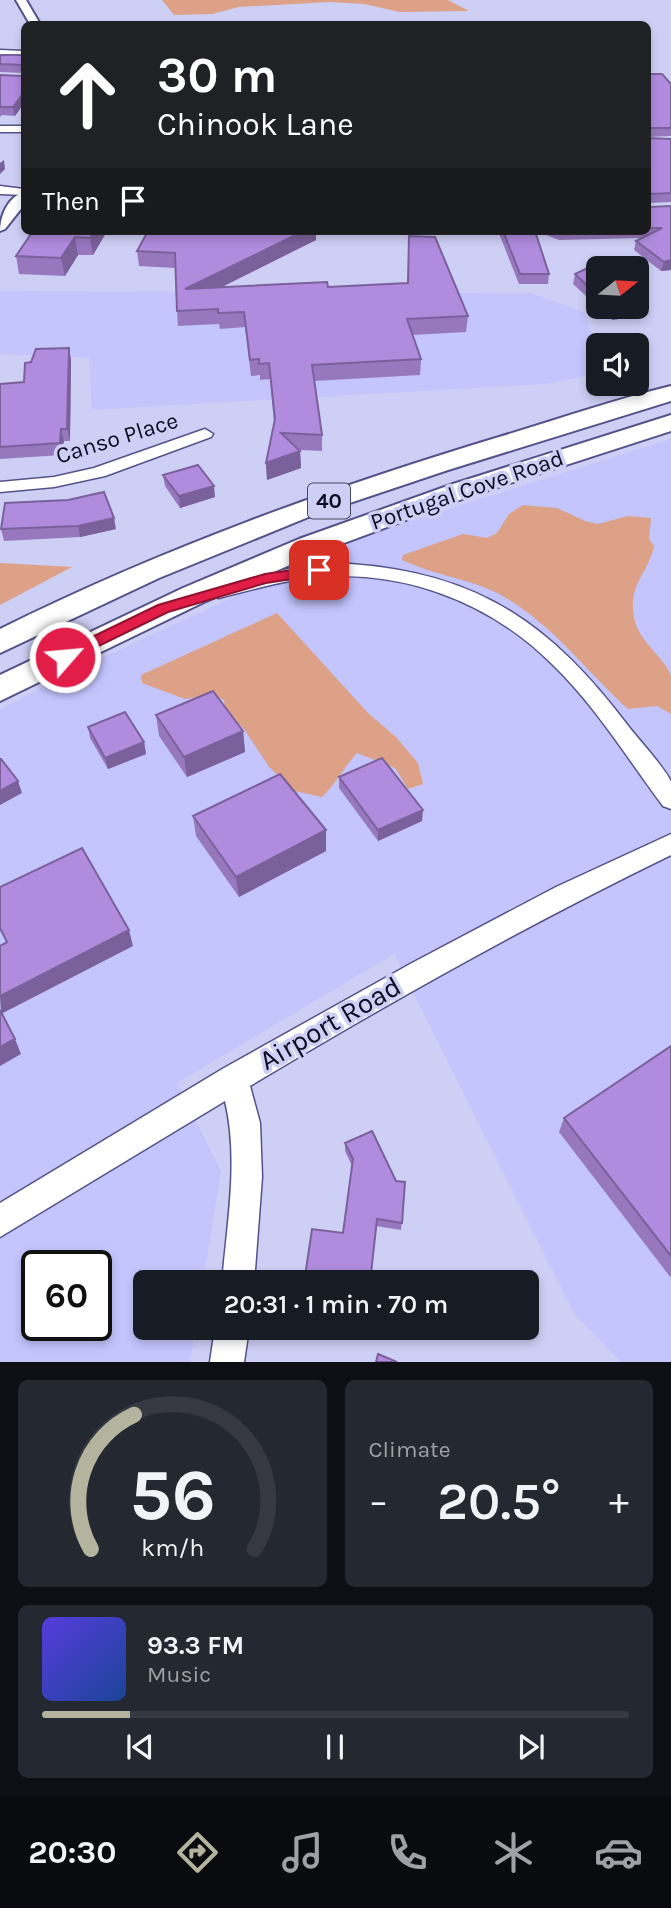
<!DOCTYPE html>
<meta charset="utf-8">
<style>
:root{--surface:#171b24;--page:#242831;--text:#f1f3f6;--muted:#9ea1a6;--line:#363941;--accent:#b4b39d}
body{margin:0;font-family:Karla,sans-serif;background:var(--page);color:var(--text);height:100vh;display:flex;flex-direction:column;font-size:26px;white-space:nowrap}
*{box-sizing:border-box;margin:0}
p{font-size:23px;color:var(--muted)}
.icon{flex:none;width:38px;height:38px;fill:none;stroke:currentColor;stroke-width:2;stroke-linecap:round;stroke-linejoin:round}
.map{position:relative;height:1362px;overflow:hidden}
.drawer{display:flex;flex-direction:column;gap:18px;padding:18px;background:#0d0f14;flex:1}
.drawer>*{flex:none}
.top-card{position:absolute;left:21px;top:21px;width:630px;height:214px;border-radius:10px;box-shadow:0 4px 10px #0003;background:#202124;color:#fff;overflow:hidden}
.needle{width:46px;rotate:72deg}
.tools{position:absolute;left:586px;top:256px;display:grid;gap:14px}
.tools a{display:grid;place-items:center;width:63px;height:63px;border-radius:10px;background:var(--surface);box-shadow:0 4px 10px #0003;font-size:35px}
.speed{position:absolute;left:21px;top:1250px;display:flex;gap:14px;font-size:35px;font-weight:700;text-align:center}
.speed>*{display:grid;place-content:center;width:91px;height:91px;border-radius:50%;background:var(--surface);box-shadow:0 4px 10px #0003;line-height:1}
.speed .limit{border:4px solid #111;border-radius:10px;background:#fff;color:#111}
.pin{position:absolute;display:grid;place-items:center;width:60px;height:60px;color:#fff;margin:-30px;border-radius:14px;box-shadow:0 4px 10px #0006}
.me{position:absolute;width:77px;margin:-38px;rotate:63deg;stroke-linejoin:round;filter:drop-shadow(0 0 5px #0008)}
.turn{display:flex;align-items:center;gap:24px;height:147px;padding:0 21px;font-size:32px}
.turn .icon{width:91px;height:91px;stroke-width:2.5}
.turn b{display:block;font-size:49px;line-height:60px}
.then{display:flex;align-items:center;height:66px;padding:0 21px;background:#0003;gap:14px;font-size:26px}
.big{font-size:52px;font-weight:600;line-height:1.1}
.drawer .card{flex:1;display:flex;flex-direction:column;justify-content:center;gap:10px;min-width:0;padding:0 24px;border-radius:10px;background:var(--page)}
.drawer .dial{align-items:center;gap:0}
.dial svg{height:182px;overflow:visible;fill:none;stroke:var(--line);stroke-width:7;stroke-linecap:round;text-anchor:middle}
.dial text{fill:var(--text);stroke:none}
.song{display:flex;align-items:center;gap:21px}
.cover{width:84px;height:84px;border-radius:10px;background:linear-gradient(135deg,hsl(250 70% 55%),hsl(220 70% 35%))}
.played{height:7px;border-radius:4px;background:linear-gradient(90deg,var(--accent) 15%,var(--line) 15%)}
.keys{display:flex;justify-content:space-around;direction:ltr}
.heat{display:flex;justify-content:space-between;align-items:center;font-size:38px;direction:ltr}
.drawer .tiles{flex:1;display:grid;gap:18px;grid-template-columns:1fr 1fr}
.card:last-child{grid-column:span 2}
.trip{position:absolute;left:133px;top:1270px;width:406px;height:70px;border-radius:10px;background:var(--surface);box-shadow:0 4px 10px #0003;font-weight:600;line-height:70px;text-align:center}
.menu{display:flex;height:112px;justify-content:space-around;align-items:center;background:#090b0e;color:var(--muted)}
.menu .icon{width:49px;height:49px}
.menu .current{color:var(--accent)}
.menu b{font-size:32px;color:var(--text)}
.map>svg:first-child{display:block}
.built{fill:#c4c5fd;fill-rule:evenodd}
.green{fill:#dda188}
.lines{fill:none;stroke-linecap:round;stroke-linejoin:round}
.minor-casing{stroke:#545289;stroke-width:3}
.tertiary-casing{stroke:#545289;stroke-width:4}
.primary-casing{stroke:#545289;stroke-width:4}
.minor{fill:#fff;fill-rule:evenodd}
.tertiary{fill:#fff;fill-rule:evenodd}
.primary{fill:#fff;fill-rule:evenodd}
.wall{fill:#9778bf}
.shaded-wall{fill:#7b619b}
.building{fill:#b08bde;stroke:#7b619b;stroke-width:2}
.route{fill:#e11d48;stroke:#92132f;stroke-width:2}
.labels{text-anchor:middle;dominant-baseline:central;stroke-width:7;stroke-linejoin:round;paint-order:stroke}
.shield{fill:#cecff5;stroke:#474661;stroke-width:2}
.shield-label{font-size:21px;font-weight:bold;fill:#0d0c21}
.street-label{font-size:23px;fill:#0d0c21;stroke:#cecff5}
.near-street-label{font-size:28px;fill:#0d0c21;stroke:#cecff5}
</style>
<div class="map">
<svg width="671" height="1362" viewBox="0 0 671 1362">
<rect width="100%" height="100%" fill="#cecff5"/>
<!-- built -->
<path class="built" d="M0 291 530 293 584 312 598 352V374L545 384 92 410 89 358 0 354Z
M671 439V1362H621L575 1315 394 954 177 1083 221 1171 203 1283H145V1328H196L190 1362H0V709L76 670 229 599 318 553 379 531ZM37 1265H96V1325H37Z"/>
<!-- green -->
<path class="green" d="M162 0H448L469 11 400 12 364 4 330 2 239 7 212 14 174 15Z
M523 505 557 508 585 521 598 524 628 516 651 518 649 539 654 546C648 574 628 584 634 617 638 642 665 657 671 676 671 687 671 703 671 714L657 706 628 709C584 669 552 623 499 594 468 578 433 575 402 560L403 555 463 534 487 538 497 533 509 514Z
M0 563 72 567 0 605Z
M277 613 368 713 396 737 418 763 423 784 408 789 395 768 357 753C344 767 336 784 322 797L294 791 269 767 244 729 225 711 224 700 213 695 185 699 142 683 141 675Z"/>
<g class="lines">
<defs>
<path id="minor" d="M0 50 24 51V57L0 56Z
M0 126H24V132H0Z
M0 186 24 189V195L0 194Z
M205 429 213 434 211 437 105 476 54 487 0 492V482L54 477 94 468Z
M350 564C480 573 552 625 629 727 639 740 666 769 671 782 671 789 671 802 671 809L663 806C627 758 595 705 551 663 485 598 394 566 302 579 274 583 247 591 219 598L212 596 209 592 212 588 292 568Z
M671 834V855C527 925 388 1003 250 1086L260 1123 262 1177 254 1283H222C227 1223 239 1160 225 1101L0 1237V1203L224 1068 412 963 556 887Z
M215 1328H249L244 1362H210Z"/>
<path id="tertiary" d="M16 0H26L40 24H30Z
M24 192V205L5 229 0 231C0 216 8 197 24 192Z"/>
<path id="primary" d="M671 386V401L448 470 311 516 159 578 0 653V629C161 549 327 489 499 437 556 420 613 400 671 386Z
M671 415V431L473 495 320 552 204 602 0 701V675L183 588 299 539 453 484Z"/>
</defs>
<!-- minor casing -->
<use href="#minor" class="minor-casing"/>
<!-- tertiary casing -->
<use href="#tertiary" class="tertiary-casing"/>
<!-- primary casing -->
<use href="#primary" class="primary-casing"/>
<!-- minor -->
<use href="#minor" class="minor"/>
<!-- tertiary -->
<use href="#tertiary" class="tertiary"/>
<!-- primary -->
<use href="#primary" class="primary"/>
</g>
<!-- wall -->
<path class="wall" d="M0 55H24V73L0 72Z
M24 74V103L15 116 2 115 0 117V75L22 76Z
M648 74 671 84V136L648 137V138L671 139V202L649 203 650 207 671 206V270L661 271 634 250 636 241 641 238 559 240 536 231H648Z
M33 231H107L93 255H78L65 276 19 274 16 256Z
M148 231H317H316V240L221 287H328L408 283V251L468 316 466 332 412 335 421 359 420 375 314 381 322 435V451L300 450 301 468 267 480 266 463 274 423 270 379 260 380V375L251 376 245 327 220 329 219 324 178 326 177 311 175 268 139 266 137 251Z
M498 231H535L549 274 548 284H519Z
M598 268V306H637L642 305 640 316 612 320 573 284 575 274Z
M69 348 71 360 70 441H64L62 455 0 459V384L24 382 31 362Z
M163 475 215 497 180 508 165 486Z
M5 503 116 529 80 537 4 541 1 529Z
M156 715 243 731 245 752 187 777 159 736Z
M88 727 144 742 146 754 108 769 90 738Z
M339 777 422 821 378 841 339 788Z
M193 816 326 851 239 897 196 836Z
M671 1046V1278L559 1132 564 1118Z
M345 1143 396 1181 405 1182 401 1230 376 1226 370 1283 343 1233 352 1166 345 1151Z
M344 1328H365V1331Z"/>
<!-- shaded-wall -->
<path class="shaded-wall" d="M24 92V103L15 116 13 107Z
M4 160 5 169 0 174V163Z
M94 231H107L93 255 90 238Z
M304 231H317H316V240L186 305 185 289Z
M75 237 78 255 65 276 61 258Z
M671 260V270L661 271 664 262Z
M642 305 640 316 612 320 614 310Z
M69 348 71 360 70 441 67 429Z
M61 429 64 441 62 455 60 443Z
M300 451 301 468 267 480 266 463Z
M214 486 215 497 180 508 179 496Z
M114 518 116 529 80 537 78 526Z
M243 731 245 752 187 777 184 757Z
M144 742 146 754 108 769 105 758Z
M18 781 22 793 0 805V791Z
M423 810 422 821 378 841V830Z
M326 830V851L239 897 236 877Z
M129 930 133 946 1 1014 0 996Z
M15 1039 21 1054 0 1066V1047Z"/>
<!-- building -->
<path class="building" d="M0 55H24V65L0 64Z
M24 74V92L13 107H0V75L22 76Z
M648 74H662L671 84V128H650L648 130Z
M648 135V138L671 139V193L650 194 648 196Z
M648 198 650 207 671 206V260L664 262 636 241 662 228H648Z
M33 231H94L90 238 75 237 61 258 16 256Z
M148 231H304L185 289 327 282 328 287 408 283 409 236 435 237 468 316 407 319 421 359 312 365 322 435 281 433 300 451 266 463 275 419 269 363 259 364V359L250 360 244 312 218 313V309L177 311 175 253 137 251Z
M503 231H535L549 274H520Z
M596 264 601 268H598V296L575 274Z
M637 300 642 305 637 306Z
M610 306H636L614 310Z
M69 348 67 429H61L60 443 0 447V384L24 382 25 363 31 362 36 349Z
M198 465 214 486 179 496 163 475Z
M104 492 114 518 78 526 1 529 5 503 68 500Z
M213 691 243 731 184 757 156 715Z
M125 712 144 742 105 758 88 727Z
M382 758 423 810 378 830 339 777Z
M0 759H1L18 781 0 791Z
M280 774 326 830 236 877 193 816Z
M82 848 129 930 0 996V946L7 942 0 928V887Z
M0 1010 15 1039 0 1047Z
M671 1046V1256L564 1118Z
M372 1131 396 1181 405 1182 402 1223 377 1219 370 1283H304L312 1229 343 1233 353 1159 345 1143Z
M378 1354 397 1362H376Z"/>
<!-- route -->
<path class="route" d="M319 566 324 567 326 570 324 574 266 583 168 612 70 660H59L57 657 59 653 158 605 265 574Z"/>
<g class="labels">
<!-- shield labels -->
<rect class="shield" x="308" y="483.5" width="42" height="35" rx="5"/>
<g class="shield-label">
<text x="329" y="501">40</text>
</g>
<!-- street labels -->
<g class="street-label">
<text transform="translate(117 438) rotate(-17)">Canso Place</text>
<text transform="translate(467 490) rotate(-19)">Portugal Cove Road</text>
</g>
<!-- near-street labels -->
<g class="near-street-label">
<text transform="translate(330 1023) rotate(-30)">Airport Road</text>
</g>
</g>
</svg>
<div class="tools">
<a><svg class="needle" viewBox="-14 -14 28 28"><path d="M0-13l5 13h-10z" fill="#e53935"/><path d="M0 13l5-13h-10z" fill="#9ea1a6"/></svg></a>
<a><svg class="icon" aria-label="sound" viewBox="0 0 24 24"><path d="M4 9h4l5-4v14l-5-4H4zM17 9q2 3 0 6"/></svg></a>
</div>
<div class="speed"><div class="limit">60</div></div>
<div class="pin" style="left:319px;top:570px;background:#d93025"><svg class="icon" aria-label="arrive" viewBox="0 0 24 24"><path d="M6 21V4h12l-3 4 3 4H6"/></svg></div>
<svg class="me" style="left:65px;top:657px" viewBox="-20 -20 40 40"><circle r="17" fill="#e11d48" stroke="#fff" stroke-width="3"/><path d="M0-11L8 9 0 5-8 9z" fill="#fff"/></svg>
<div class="trip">20:31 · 1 min · 70 m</div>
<div class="top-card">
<div class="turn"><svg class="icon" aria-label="ahead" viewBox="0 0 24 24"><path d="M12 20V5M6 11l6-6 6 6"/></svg><div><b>30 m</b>Chinook Lane</div></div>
<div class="then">Then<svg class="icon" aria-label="arrive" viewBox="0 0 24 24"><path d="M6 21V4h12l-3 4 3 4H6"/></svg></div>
</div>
</div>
<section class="drawer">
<div class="tiles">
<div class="card dial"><svg viewBox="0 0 100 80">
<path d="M14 69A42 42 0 1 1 86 69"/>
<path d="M14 69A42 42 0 0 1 33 10" stroke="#b4b39d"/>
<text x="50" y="56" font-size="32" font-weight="700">56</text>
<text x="50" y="72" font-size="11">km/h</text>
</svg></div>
<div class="card"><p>Climate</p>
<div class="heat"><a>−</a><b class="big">20.5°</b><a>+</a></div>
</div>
<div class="card">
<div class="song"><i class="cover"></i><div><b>93.3 FM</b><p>Music</p></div></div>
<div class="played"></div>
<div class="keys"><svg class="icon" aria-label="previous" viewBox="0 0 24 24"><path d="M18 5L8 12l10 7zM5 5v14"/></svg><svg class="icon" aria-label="pause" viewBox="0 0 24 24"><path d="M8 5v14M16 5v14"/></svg><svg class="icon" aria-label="next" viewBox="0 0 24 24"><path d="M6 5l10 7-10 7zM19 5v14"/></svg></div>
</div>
</div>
</section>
<nav class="menu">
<b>20:30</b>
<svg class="icon current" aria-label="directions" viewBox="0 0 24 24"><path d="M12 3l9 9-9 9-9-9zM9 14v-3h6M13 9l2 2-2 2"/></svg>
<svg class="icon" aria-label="music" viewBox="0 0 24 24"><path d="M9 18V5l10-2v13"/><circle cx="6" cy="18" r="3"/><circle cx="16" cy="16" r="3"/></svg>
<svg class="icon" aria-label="phone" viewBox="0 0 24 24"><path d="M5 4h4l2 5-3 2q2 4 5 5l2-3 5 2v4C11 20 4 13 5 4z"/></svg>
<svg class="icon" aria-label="climate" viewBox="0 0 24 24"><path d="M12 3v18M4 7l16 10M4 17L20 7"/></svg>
<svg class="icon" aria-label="car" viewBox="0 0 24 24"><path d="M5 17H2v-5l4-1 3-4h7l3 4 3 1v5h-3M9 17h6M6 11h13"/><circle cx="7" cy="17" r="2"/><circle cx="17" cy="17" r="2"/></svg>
</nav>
